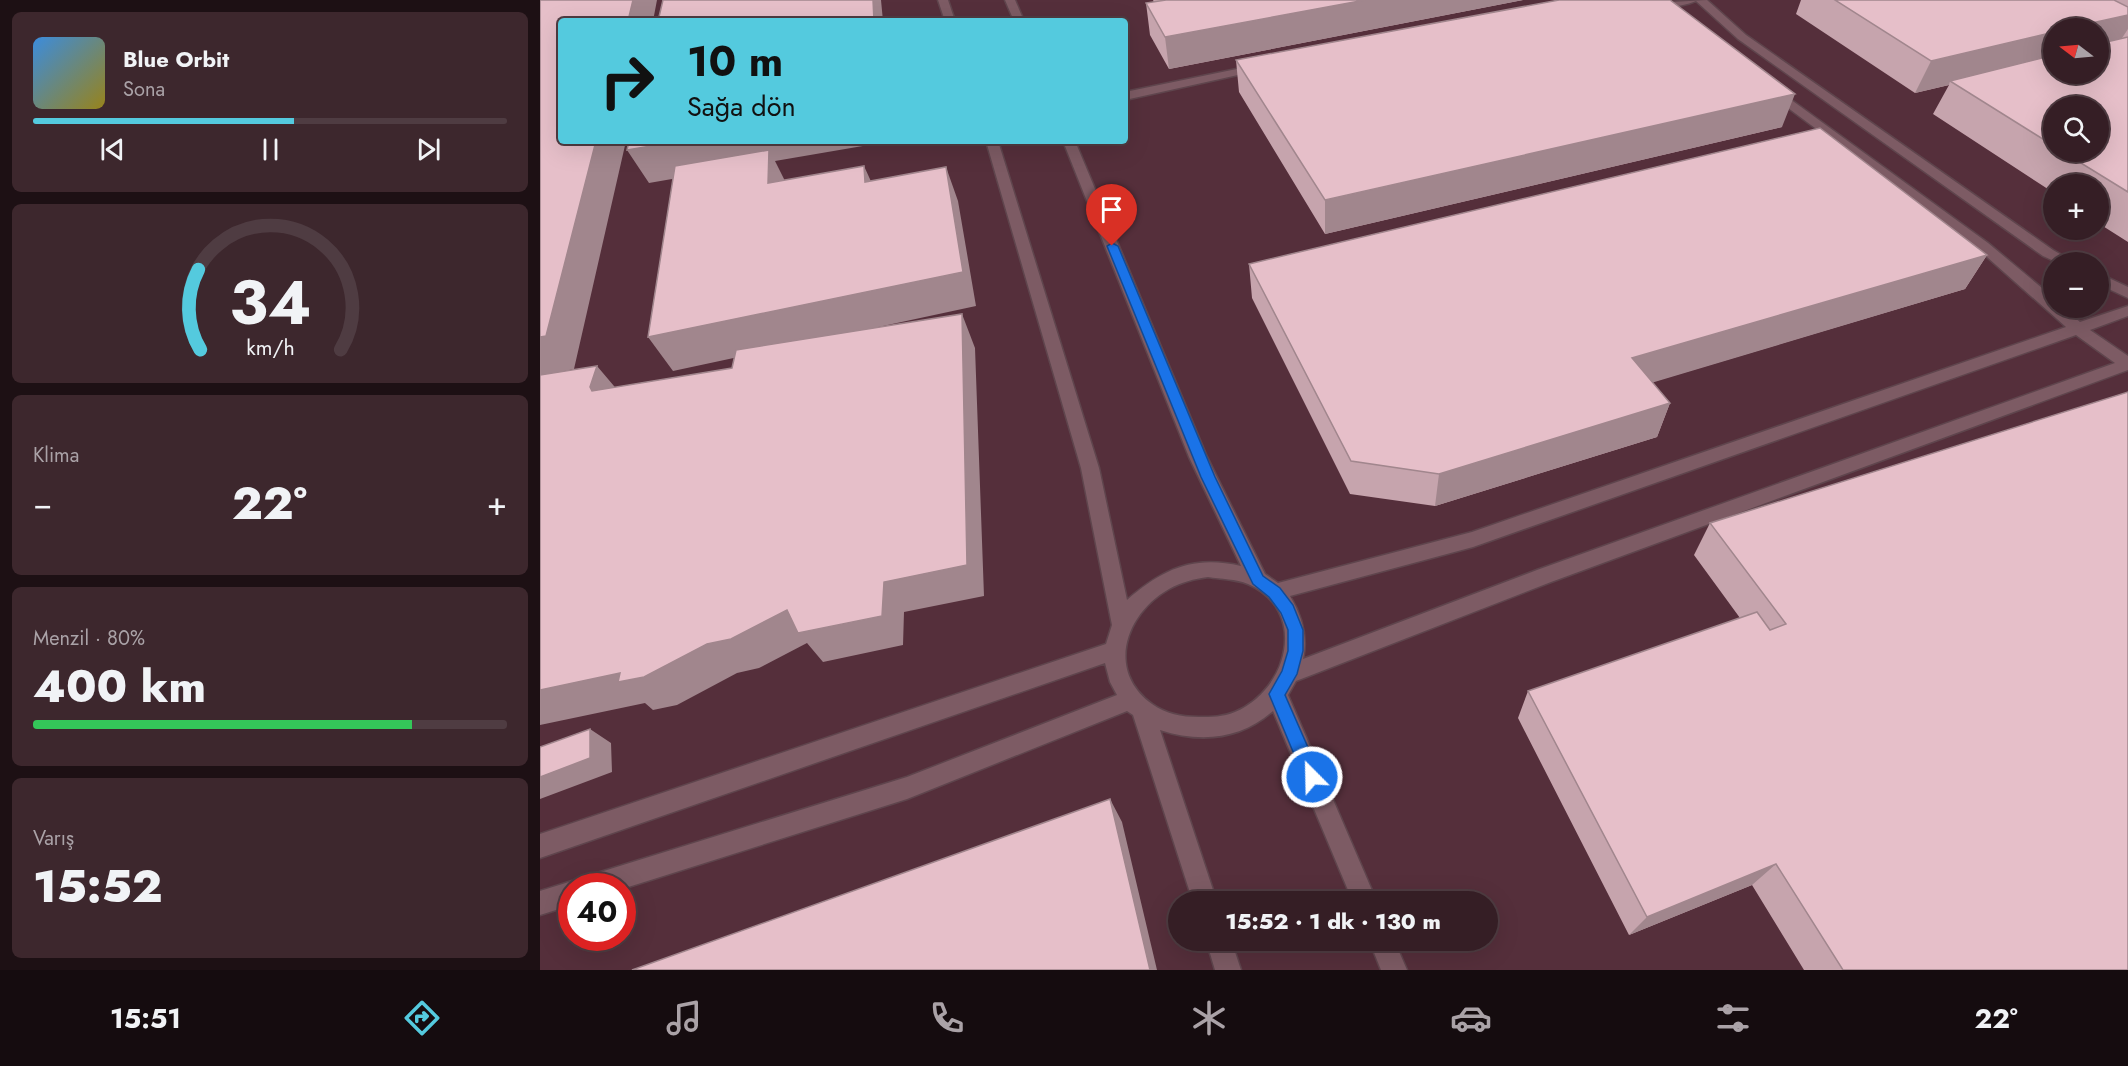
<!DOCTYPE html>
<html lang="tr">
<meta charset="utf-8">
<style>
:root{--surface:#351e25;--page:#3d272d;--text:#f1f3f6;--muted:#aaa2a7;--line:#4f3c42;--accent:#54cade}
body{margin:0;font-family:Jost,sans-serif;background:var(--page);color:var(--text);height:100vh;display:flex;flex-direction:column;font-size:22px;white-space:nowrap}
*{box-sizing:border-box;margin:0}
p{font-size:20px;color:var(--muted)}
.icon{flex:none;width:33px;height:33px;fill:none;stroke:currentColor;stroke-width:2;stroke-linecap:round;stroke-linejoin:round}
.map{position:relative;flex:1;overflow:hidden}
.side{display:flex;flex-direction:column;gap:12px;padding:12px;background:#1d1014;width:540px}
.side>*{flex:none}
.banner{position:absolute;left:18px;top:18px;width:570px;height:126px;border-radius:6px;box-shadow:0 6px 24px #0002,0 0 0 2px var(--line);background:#54cade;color:#111;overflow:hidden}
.needle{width:39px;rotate:286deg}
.controls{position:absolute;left:1503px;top:18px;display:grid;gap:12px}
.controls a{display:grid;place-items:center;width:66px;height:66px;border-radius:50%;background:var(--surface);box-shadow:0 6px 24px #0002,0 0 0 2px var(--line);font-size:30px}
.speed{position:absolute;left:18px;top:873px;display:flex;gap:12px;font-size:30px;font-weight:700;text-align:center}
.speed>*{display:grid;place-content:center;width:78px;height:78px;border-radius:50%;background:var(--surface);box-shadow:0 6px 24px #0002,0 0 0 2px var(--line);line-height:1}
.speed .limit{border:9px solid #d22;background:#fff;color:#111}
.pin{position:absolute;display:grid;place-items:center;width:51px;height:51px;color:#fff;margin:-62px -26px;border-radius:50% 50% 50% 0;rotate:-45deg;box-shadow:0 0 6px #0007}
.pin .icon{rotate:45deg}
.me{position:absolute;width:66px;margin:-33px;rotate:337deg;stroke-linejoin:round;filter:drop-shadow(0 0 4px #0008)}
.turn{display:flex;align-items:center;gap:21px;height:126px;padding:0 30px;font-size:27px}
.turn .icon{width:78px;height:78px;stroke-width:2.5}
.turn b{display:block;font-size:42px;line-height:51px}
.big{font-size:45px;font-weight:800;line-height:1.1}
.side .card{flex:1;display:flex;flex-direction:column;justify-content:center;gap:9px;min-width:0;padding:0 21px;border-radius:9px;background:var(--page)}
.side .dial{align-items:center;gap:0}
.dial svg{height:156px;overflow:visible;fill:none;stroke:var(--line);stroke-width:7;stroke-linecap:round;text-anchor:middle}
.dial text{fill:var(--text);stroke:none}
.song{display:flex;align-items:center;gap:18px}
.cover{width:72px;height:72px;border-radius:9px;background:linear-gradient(135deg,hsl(210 70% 55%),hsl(50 70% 35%))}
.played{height:6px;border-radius:3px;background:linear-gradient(90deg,var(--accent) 55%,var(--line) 55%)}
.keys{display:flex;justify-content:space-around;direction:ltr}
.heat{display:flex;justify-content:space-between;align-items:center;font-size:33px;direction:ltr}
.charge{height:9px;border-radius:4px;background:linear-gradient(90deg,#34c759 80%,var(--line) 0)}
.trip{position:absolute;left:628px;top:891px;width:330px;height:60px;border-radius:30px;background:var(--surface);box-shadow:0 6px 24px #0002,0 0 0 2px var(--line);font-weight:800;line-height:60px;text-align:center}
.tabs{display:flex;height:96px;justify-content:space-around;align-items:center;background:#150c0f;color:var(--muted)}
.tabs .icon{width:42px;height:42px}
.tabs .active{color:var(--accent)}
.tabs b{font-size:27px;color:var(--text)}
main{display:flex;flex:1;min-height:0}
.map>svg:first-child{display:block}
.built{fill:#552f3b;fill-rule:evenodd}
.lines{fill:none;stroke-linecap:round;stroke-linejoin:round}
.minor-casing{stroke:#5f454d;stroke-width:3}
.minor{fill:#7d5b64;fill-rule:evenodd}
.wall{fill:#c6a4ad;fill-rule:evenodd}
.shaded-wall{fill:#a1868d}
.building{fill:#e6bfc9;stroke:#a1868d;stroke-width:1.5}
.route{fill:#1a73e8;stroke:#114b97;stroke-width:1.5}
</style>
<main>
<section class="side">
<div class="card">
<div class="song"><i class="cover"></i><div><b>Blue Orbit</b><p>Sona</p></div></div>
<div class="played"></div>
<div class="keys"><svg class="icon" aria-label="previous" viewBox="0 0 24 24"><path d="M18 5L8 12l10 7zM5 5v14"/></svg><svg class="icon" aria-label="pause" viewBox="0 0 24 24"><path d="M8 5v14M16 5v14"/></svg><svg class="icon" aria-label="next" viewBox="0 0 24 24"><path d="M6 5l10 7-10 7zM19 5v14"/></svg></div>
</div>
<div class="card dial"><svg viewBox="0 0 100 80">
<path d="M14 69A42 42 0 1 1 86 69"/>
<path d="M14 69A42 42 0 0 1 13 28" stroke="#54cade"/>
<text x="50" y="56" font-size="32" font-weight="700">34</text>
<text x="50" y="72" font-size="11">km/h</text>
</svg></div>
<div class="card"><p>Klima</p>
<div class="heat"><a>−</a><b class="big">22°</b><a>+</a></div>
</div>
<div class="card"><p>Menzil · 80%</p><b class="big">400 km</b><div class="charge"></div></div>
<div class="card"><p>Varış</p><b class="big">15:52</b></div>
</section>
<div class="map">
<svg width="1588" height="970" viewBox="0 0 1588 970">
<rect width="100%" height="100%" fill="#472831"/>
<!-- built -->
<path class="built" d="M0 0H1588V970H0ZM21 21H585V141H21ZM1514 28H1558V74H1514ZM1514 106H1558V152H1514ZM1514 184H1558V230H1514ZM1514 262H1558V308H1514ZM32 886H82V938H32ZM639 902H948V940H639Z"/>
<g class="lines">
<defs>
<path id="minor" d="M398 0H408L415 21H405Z
M465 0H475L484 21H474Z
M1093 0 1131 2 1167 0 1206 35 1513 250 1534 262H1516L1503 256 1198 39 1156 1C1141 8 1107 11 1093 0Z
M721 64 727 67 725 69 585 100V92Z
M1232 86 1448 243 1514 298V308H1523L1540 322 1588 306V316L1550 330 1588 356V370L1011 582 756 681 748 695 837 902H813L733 711C700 740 660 743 620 730L677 902H653L593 715 587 711 367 799 82 889V886H42L45 877 54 874 367 777 577 695 570 682 565 663 0 858V834L566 644 572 625 541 468 446 141H458L559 468 587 600C623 569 653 555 701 566L649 457 523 141H535L667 457 725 574 738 583 932 532 1526 327 1438 249 1228 93V87ZM1536 335 1575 363 997 570 763 659C768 636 762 616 750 596L933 547ZM668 577C681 579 696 579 708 584 768 610 749 689 695 712 683 717 671 717 659 717 641 717 626 714 612 704 566 671 585 614 629 589 641 582 654 579 668 577Z
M1558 273 1588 287V298L1558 284Z
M32 881 41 886H32V905L0 915V891Z
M666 940H691L701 970H675Z
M829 940H854L867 970H841Z"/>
</defs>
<!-- minor casing -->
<use href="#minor" class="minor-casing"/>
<!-- minor -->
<use href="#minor" class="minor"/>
</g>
<!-- wall -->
<path class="wall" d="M613 0H983L629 69 610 35 606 3 614 2Z
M1261 0H1588V242L1558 223V184H1514V193L1393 114 1409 85 1375 93 1256 14ZM1514 106 1558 152H1514Z
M696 60 1242 127 785 234 699 92Z
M1447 255 1425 289 1112 382 1130 403 1117 437 895 506 810 494 712 298 709 264Z
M1170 523 1588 970H1264L1212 885 1089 935 978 718 988 691 1200 618 1154 555Z"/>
<!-- shaded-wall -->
<path class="shaded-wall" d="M93 0H117L113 21H88Z
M333 0H341L343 21H334Z
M825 0H983L629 69 625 37Z
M1588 15V29L1578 44 1558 49V28H1529Z
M1514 32V59L1410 81 1409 85 1375 93 1391 61Z
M1255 94 1242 127 785 234V200Z
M56 141H86L34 369 0 376V337Z
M141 141H352L235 161 246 183H228L229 162 109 183 87 150Z
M324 166 339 199 325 182Z
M406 167 418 201 436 306 133 371 108 337Z
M1447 255 1425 289 1081 392 1092 358Z
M422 314 435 348 444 596 364 612 363 645 283 662 267 643 219 668 197 673 137 705 113 710 105 703 0 725V690L167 644 247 610 344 582Z
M57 366 85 399 52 391 50 387Z
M1130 403 1117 437 895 506 899 474Z
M50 729 71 743 72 772 0 799V777Z
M570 799 582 822 617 970H610Z
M1236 864 1212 885 1089 935 1107 917Z"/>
<!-- building -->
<path class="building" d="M0 0H93L88 21H21V141H56L6 336 0 337Z
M123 0H333L334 21H118Z
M626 0H825L625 37 606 3Z
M1019 0H1130L1255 94 785 200 696 60Z
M1295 0H1574L1588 7V15L1529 28H1514V32L1391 61Z
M1588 37V192L1523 152H1558V106H1514V146L1410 81 1514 55V74H1558V44Z
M1280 128 1447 255 1092 358 1130 403 899 474 811 461 709 264Z
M89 141H141L87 150Z
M229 150 228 183 324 166 325 182 406 167 423 272 108 337 135 166Z
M422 314 427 565 344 582 342 616 258 633 247 610 191 639 167 644 104 677 78 682 80 673 0 690V375L57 366 50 387 52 391 192 368 196 350Z
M1588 392V970H1303L1236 864 1107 917 988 691 1217 612 1230 630 1246 624 1170 523Z
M50 729V758L0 777V747Z
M570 799 610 970H92Z"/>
<!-- route -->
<path class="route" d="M572 243 578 246 675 477 723 576 740 588 753 605 763 630V651L757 674 745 695 781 777 778 783 772 785 766 783 729 694 742 671 748 651V630L741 613 729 597 713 584 661 477 567 246Z"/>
</svg>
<div class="controls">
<a><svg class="needle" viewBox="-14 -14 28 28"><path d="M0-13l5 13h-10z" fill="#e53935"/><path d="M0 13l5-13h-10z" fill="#aaa2a7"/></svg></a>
<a><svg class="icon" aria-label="search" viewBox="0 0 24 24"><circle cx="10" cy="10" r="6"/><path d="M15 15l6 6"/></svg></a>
<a>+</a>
<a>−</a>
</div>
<div class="speed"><div class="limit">40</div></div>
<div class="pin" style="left:572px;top:246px;background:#d93025"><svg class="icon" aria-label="arrive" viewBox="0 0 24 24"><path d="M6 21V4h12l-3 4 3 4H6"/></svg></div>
<svg class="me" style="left:772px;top:777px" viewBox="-20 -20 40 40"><circle r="17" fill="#1a73e8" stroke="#fff" stroke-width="3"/><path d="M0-11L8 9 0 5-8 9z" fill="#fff"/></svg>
<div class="trip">15:52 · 1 dk · 130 m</div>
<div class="banner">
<div class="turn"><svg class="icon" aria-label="right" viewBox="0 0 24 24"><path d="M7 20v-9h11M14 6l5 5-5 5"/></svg><div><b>10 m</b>Sağa dön</div></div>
</div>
</div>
</main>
<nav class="tabs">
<b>15:51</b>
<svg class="icon active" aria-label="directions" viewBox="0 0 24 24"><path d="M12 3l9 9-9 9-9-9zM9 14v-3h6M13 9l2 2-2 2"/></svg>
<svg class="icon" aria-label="music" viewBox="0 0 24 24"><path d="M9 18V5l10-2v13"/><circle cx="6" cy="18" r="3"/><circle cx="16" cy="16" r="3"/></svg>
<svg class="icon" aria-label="phone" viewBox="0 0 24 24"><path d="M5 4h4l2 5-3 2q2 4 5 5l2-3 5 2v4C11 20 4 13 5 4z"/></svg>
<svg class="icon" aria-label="climate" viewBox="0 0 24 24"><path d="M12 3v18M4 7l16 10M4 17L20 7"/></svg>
<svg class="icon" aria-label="car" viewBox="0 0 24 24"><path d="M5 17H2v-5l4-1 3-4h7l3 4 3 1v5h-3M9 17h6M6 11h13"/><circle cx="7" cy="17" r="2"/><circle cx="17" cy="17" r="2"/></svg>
<svg class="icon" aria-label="filters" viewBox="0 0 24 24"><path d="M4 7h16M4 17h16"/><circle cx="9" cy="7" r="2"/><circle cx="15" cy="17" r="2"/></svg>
<b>22°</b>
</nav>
